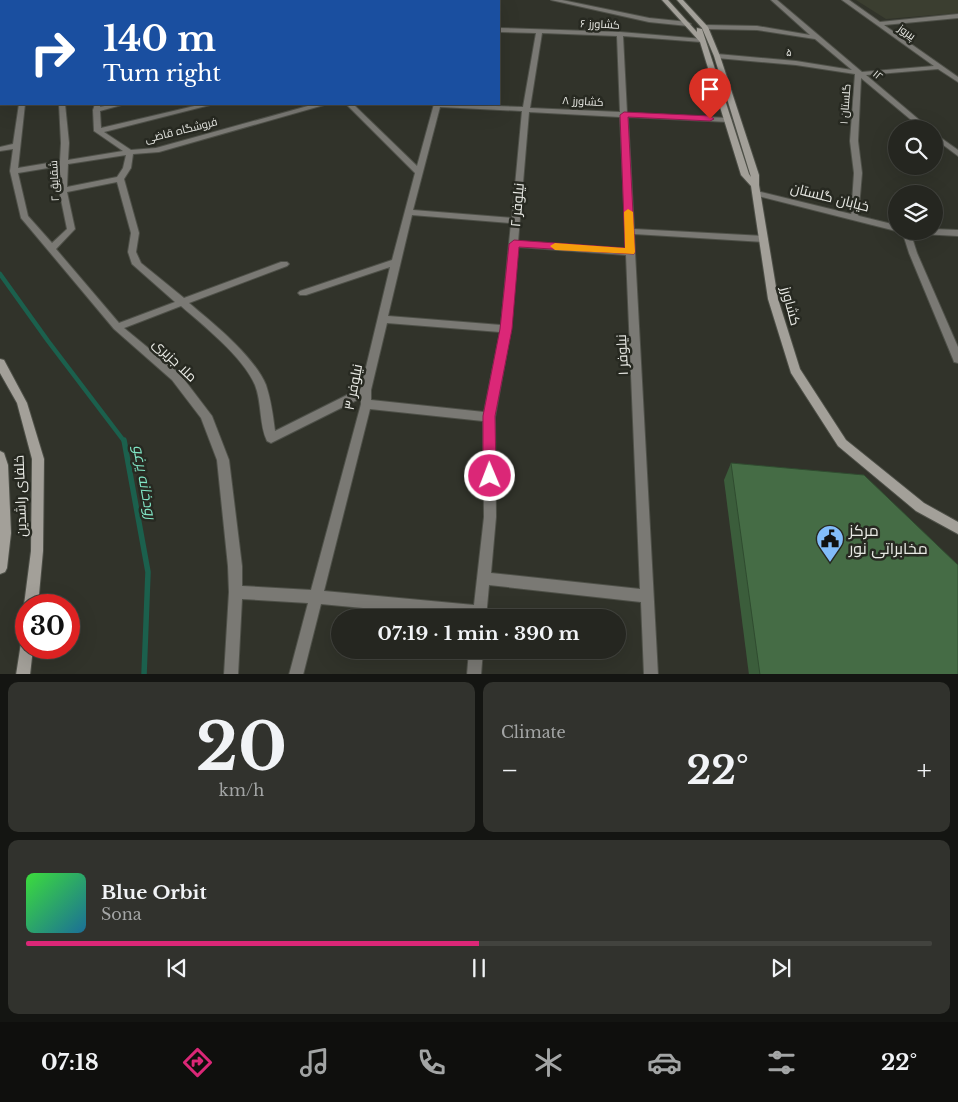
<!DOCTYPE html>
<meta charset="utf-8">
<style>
:root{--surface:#252620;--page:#31322d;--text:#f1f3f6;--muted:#a3a5a5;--line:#42433e;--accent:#db2777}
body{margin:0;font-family:"Libre Baskerville",Cairo,serif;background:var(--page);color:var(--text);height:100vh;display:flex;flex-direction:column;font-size:19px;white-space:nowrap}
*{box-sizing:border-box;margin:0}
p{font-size:16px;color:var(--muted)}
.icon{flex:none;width:28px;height:28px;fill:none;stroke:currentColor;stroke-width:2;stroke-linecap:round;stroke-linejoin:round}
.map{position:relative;height:674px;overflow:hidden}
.sheet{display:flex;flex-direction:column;gap:8px;padding:8px;background:#141512;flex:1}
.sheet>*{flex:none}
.hud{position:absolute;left:0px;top:0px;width:500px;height:105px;box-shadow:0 5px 20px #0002,0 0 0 1px var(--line);background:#1a4fa0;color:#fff;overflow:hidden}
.controls{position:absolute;left:888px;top:120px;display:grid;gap:10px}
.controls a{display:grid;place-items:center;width:55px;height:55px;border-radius:50%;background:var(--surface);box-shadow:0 5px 20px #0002,0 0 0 1px var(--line);font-size:25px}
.speed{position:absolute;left:15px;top:594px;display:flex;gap:10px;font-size:25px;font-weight:700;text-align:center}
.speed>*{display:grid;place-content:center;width:65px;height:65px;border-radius:50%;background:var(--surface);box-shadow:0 5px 20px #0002,0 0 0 1px var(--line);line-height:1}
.speed .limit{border:8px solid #d22;background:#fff;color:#111}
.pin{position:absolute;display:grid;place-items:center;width:42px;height:42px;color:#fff;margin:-51px -21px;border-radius:50% 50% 50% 0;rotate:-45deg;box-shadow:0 0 5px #0007}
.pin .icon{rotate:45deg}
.me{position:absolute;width:55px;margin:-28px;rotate:359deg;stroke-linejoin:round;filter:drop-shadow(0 0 4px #0008)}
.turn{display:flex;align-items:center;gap:18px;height:105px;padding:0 20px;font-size:22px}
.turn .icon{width:65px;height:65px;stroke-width:2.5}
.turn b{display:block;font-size:35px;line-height:42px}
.big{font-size:38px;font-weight:800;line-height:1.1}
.sheet .tile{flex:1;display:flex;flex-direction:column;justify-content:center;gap:8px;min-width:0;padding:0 18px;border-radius:10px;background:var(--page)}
.sheet .dial{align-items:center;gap:0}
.dial b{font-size:65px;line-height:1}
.song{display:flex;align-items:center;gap:15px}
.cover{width:60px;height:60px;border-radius:8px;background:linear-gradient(135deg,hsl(120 70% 55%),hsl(200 70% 35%))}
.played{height:5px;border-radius:2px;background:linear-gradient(90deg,var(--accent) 50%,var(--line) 50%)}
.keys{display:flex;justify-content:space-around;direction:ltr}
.heat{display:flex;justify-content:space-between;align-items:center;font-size:28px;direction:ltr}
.sheet .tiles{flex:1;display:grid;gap:8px;grid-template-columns:1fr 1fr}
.tile:last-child{grid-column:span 2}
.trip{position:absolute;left:331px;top:609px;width:295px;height:50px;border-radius:25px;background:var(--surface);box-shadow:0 5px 20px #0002,0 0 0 1px var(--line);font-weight:800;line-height:50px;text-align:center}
.dock{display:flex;height:80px;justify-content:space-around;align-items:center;background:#0f0f0d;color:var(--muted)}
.dock .icon{width:35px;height:35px}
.dock .current{color:var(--accent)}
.dock b{font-size:22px;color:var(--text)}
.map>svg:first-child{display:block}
.built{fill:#3b3e30}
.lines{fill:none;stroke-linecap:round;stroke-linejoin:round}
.stream-far2{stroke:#1b604d;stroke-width:2.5}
.stream-far1{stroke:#1b604d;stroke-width:4.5}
.stream{stroke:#1b604d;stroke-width:5.5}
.minor-casing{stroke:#4e5048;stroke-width:2}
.tertiary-casing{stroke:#4e5048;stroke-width:2}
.secondary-casing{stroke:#4e5048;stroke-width:2}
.minor{fill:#7a7974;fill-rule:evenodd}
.tertiary{fill:#7a7974;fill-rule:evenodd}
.secondary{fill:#a3a099;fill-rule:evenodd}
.wall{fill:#3b5d3b}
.building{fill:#456c45;stroke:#304c30}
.route{fill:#db2777;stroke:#8e194d}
.slow{fill:#f59e0b}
.labels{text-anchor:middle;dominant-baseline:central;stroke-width:5;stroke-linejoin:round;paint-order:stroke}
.far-street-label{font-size:11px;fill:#e9eae5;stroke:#272921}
.street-label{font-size:14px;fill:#e9eae5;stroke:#272921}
.water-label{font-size:15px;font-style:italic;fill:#81e5c5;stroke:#272921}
.near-poi-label{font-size:16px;fill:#e9eae5;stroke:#272921;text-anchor:start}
</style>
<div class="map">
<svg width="958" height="675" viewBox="0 0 958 675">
<rect width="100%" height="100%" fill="#31332a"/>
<!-- built -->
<path class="built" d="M856 0H958V13L886 19Z"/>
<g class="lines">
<!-- stream-far2 -->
<path class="stream-far2" d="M0 73 1 70"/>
<!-- stream-far1 -->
<path class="stream-far1" d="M0 274 48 341 124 441"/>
<!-- stream -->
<path class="stream" d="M124 440 148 572 144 675"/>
<defs>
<path id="minor" d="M213 0H219V1H213Z
M254 0H260V1H254Z
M344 0H350V1H344Z
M465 0H471V1H465Z
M551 0H562L649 18 688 22 691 24 688 26 649 22Z
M771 0H777L862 72 934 66 842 0H849L880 22 958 14V18L884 25 958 77V82L938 69 866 75 930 129H922L861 78 858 141 862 173 858 219 855 220 851 217 854 173 850 141 855 74 796 65 717 58 714 56 717 54 796 61 852 70 815 39 757 30 705 29 702 27 705 25 757 26 810 35Z
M499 28 620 32 703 39V41L701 42 623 36 627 113 728 118 732 120 728 122 628 117 634 229 764 236 768 239 764 242 634 234 658 675H644L641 602 489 585 486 618H468L321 604 303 675H289L308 603 242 599 238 675H224L229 592 228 566 217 460 201 418 172 380 114 329 21 218 10 171 13 149 0 151V147L13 144 19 104H25L18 168 60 161 61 143 59 104H65L69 143 68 160 123 151 94 131 93 110 95 104H101L100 107 114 104H125L100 111 101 128 203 104H214L104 132 131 150 156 148 315 104H325L324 105 159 152 133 154 131 168 124 179 139 233 136 252 141 263 184 298 281 262H287L289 264 287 266 189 303C213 323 254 356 266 385 271 400 273 415 275 431L361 388 390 267 306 295H300L298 293 300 291 392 260 415 173 346 104H353L417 166 434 104 523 107 536 33 499 32ZM542 33 617 36 620 112 530 108ZM440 107 522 111 512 218 413 210ZM529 112 620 117 626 249 518 242ZM126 155 123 168 117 177 67 187 68 164ZM60 166 59 190 67 229 52 243 28 216 18 173ZM117 182 131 233 128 252 132 264 175 302 119 323 56 249 75 229 67 192ZM412 215 511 223 501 325 388 316ZM518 247 626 255 640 589 491 573 496 517 495 417 511 329ZM181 306C204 326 243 357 255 385 262 402 259 425 267 441L271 443 361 398V404L311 590 242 586V566L229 460 212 416 180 374 124 328ZM387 323 500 332 484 412 371 400V390ZM370 409 483 421 484 517 474 605 324 591Z
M934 133 958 150V156L934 138Z
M902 231H910L917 253 958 347V363L954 362 953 359 909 253Z
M469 650H483L481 675H467Z"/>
<path id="tertiary" d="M754 191H757L896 225V231L754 195Z
M934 229 958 230V236L921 234 917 231H934Z"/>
<path id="secondary" d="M662 0H668L697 32V28L702 29 749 174 751 177 714 56 702 28 677 0H683L708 27 720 56 759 175V185L778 299 800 369 846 440 924 503 958 522V534L916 511 838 446 791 373 768 299 751 186 741 175 700 42Z
M1 4V8L0 9V5Z
M1 16V20L0 21V17Z
M0 359 4 360 27 403 44 459 43 551 38 605H26V610L24 605 31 551 32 459 17 403 0 373Z
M0 451 4 453 8 465 11 533 7 568 5 572 0 574Z
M26 641V648H33L30 675H16L21 643Z"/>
</defs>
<!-- minor casing -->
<use href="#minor" class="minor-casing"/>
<!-- tertiary casing -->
<use href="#tertiary" class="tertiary-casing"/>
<!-- secondary casing -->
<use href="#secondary" class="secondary-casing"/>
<!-- minor -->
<use href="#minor" class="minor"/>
<!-- tertiary -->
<use href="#tertiary" class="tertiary"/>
<!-- secondary -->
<use href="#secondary" class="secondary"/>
</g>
<!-- wall -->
<path class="wall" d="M731 463 958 675H749L724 480Z"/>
<!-- building -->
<path class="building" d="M731 463 864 475 958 565V675H760Z"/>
<!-- route -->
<path class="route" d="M624 112 710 116 714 119 710 121 628 117 635 252 634 254 519 247 512 329 495 416 496 476 494 481 490 482 485 481 483 476V416L500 329 509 244 514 240 625 248 620 115Z"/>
<!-- slow -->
<path class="slow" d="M628 209 633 212 635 252 634 254 555 250 550 246 555 243 625 248 624 212Z"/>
<!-- icons -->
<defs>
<symbol id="civic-pin" viewBox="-11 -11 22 30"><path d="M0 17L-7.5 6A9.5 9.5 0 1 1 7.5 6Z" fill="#82bcfa" stroke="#272921"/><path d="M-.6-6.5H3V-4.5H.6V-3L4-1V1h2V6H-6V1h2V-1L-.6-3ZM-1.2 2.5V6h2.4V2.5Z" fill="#111"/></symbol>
</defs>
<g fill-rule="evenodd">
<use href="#civic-pin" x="814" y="523" width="32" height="43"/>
</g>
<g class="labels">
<!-- far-street labels -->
<g class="far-street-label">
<text transform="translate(600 24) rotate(2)">کشاورز ۶</text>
<text transform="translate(907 32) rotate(35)">پیروز</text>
<text transform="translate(789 52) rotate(5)">۵</text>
<text transform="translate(878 75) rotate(39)">۱۲</text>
<text transform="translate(583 101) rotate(3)">کشاورز ۸</text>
<text transform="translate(845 104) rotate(-86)">گلستان ۱</text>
<text transform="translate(181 130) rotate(-14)">فروشگاه قاضی</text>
<text transform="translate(54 181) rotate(-93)">شقایق ۲</text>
</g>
<!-- street labels -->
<g class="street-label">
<text transform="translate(830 197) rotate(14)">خیابان گلستان</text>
<text transform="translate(517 205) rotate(-85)">نیلوفر ۲</text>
<text transform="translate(791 306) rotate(75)">کشاورز</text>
<text transform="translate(622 355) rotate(-93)">نیلوفر ۱</text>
<text transform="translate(175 360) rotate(44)">ملا جزیری</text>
<text transform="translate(353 387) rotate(-79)">نیلوفر ۳</text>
<text transform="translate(20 496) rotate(-92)">خلفای راشدین</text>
</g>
<!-- water labels -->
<g class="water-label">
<text transform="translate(145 482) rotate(80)">رودخانه یرغو</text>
</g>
<!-- near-poi labels -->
<g class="near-poi-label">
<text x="849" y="530">مرکز<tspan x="849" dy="18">مخابراتی نور</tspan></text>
</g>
</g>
</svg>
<div class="controls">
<a><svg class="icon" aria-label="search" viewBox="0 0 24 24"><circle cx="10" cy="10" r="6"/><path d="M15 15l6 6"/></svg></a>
<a><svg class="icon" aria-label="layers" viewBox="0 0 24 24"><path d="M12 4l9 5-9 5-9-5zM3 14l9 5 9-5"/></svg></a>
</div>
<div class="speed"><div class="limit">30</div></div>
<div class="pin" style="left:710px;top:119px;background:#d93025"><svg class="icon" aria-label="arrive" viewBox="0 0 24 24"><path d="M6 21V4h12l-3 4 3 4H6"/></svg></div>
<svg class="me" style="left:490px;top:476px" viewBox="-20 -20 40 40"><circle r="17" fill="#db2777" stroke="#fff" stroke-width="3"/><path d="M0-11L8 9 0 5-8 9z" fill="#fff"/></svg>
<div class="trip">07:19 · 1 min · 390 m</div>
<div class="hud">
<div class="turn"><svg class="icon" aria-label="right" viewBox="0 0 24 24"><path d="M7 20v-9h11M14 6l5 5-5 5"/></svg><div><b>140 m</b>Turn right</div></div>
</div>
</div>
<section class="sheet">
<div class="tiles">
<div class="tile dial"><b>20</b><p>km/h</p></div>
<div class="tile"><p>Climate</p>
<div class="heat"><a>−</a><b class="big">22°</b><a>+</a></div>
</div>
<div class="tile">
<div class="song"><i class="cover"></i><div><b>Blue Orbit</b><p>Sona</p></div></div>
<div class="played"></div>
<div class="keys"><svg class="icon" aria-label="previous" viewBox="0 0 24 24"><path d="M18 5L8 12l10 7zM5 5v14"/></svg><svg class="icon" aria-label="pause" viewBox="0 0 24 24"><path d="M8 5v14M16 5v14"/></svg><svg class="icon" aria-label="next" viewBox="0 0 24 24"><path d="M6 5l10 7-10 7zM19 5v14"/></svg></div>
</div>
</div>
</section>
<nav class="dock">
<b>07:18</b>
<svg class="icon current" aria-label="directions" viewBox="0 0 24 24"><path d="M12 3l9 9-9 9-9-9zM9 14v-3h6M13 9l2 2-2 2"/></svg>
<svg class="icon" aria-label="music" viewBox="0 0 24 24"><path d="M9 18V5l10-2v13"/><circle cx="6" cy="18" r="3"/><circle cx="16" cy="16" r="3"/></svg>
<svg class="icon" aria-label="phone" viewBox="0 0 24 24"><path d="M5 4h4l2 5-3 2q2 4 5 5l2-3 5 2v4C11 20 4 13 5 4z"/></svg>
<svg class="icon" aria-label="climate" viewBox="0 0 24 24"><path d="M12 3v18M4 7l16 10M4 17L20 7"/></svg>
<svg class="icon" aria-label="car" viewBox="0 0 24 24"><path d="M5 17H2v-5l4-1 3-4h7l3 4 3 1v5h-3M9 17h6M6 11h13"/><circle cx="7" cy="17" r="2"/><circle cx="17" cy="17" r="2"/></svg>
<svg class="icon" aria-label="filters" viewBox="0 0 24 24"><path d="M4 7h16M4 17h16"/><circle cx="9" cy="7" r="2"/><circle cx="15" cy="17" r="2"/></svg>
<b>22°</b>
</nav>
